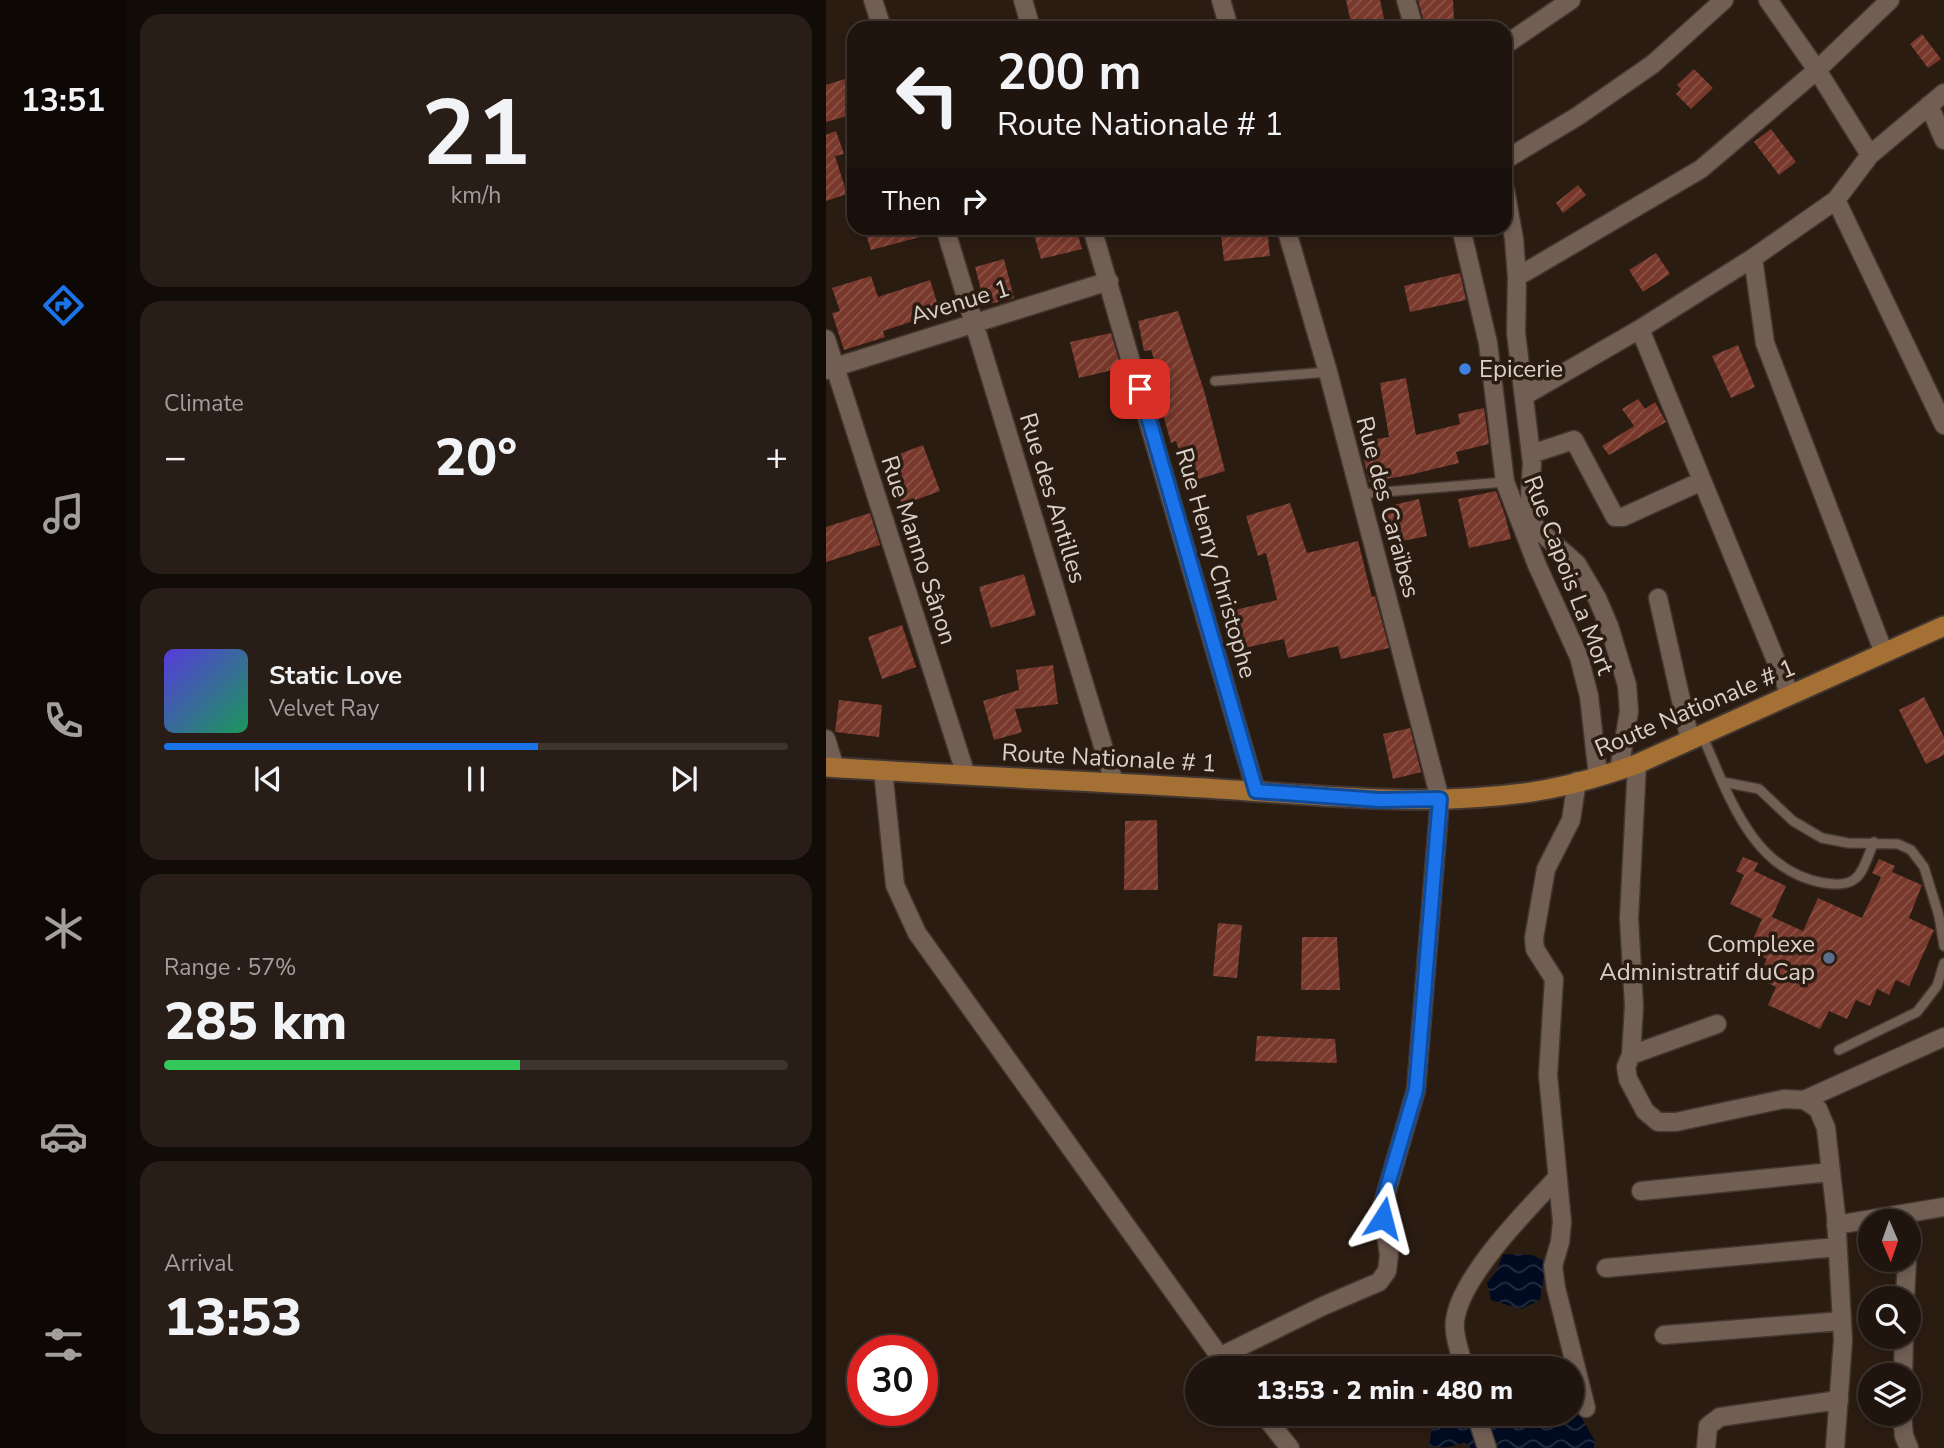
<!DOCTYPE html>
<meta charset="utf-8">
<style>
:root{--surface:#20150e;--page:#281e17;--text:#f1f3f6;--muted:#a29f9e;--line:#3d342e;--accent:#1a73e8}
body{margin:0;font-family:"Nunito Sans",sans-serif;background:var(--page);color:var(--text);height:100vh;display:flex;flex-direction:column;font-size:26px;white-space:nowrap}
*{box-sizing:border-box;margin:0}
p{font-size:23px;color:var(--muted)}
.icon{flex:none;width:38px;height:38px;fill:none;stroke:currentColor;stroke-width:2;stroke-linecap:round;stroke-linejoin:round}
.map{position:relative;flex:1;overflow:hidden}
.panel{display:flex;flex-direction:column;gap:14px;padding:14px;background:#120c08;width:700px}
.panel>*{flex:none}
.banner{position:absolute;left:21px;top:21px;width:665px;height:214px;border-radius:21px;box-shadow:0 4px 10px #0003,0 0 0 2px var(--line);background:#20150e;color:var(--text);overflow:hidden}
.needle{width:46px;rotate:178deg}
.buttons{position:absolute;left:1032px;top:1209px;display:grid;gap:14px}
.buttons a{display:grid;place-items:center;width:63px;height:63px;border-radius:50%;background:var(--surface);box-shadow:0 4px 10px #0003,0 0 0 2px var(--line);font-size:35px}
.speed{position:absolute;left:21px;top:1335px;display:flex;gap:14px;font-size:35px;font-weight:700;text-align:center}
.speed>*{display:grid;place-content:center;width:91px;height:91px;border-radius:50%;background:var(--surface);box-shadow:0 4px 10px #0003,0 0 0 2px var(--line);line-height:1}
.speed .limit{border:10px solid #d22;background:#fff;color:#111}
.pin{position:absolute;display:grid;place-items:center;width:60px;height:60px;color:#fff;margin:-30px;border-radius:14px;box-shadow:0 4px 10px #0006}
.me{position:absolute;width:77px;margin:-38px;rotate:9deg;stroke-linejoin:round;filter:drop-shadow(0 0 5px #0008)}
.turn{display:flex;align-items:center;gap:24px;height:147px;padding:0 35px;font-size:32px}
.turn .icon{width:91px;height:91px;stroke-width:2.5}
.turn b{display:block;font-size:49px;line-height:60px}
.then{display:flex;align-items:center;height:66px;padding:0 35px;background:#0003;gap:14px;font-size:26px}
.big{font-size:52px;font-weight:800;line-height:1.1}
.panel .widget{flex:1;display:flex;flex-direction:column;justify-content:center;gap:10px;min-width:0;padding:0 24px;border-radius:21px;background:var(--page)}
.panel .dial{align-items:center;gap:0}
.dial b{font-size:91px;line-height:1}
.song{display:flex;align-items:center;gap:21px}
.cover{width:84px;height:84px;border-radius:10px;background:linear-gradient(135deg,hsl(250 70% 55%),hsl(150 70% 35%))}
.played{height:7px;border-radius:4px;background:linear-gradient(90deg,var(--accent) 60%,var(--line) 60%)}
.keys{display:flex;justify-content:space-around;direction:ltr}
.heat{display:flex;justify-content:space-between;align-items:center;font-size:38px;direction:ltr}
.charge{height:10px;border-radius:5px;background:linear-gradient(90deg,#34c759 57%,var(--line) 0)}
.trip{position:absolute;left:359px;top:1356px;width:399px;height:70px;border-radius:35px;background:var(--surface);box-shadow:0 4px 10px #0003,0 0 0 2px var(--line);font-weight:800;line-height:70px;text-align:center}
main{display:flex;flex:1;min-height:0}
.dock{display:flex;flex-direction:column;width:126px;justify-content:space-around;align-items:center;background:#0d0806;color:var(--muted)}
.dock .icon{width:49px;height:49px}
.dock .active{color:var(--accent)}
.dock b{font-size:32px;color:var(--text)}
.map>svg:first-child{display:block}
.water{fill:url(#water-waves)}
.building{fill:url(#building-hatch)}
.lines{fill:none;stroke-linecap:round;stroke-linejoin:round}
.service-casing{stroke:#433631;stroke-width:12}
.minor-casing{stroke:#433631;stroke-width:21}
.primary-casing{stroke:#433631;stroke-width:23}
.service{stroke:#725f54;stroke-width:9}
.minor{stroke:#725f54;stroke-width:18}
.primary{stroke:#a47034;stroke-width:19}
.route-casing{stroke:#114b97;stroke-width:18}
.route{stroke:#1a73e8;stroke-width:12}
.shop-dot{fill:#3f7fe0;stroke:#2b1c12;stroke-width:2.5}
.service-dot{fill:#5c6f8a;stroke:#2b1c12;stroke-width:2.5}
.labels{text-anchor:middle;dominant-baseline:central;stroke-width:7;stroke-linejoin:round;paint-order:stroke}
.street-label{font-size:24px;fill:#dad0c9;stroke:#2b1c12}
.poi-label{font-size:24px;fill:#dad0c9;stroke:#2b1c12;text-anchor:start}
</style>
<main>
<nav class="dock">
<b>13:51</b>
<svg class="icon active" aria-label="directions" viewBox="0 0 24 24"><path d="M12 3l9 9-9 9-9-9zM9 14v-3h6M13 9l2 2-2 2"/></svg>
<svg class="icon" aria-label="music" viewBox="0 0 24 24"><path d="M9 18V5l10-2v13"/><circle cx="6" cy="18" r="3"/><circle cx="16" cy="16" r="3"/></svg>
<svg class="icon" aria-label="phone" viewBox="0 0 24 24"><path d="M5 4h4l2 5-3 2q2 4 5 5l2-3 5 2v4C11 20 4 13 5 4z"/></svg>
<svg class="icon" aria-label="climate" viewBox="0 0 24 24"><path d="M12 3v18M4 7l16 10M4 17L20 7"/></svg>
<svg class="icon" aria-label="car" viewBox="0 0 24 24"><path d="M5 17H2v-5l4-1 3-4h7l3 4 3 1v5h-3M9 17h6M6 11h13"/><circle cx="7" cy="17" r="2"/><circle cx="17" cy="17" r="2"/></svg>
<svg class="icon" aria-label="filters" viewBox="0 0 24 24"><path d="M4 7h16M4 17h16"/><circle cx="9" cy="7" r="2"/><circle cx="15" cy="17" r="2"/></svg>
</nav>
<section class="panel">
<div class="widget dial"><b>21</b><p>km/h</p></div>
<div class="widget"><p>Climate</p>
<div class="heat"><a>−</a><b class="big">20°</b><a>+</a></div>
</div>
<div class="widget">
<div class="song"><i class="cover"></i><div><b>Static Love</b><p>Velvet Ray</p></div></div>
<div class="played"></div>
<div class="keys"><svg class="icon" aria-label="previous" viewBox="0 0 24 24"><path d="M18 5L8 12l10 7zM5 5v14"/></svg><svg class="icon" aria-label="pause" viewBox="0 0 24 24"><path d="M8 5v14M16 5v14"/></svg><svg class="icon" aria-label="next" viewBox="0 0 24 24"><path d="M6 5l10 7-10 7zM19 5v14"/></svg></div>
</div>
<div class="widget"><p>Range · 57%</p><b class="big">285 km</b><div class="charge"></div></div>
<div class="widget"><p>Arrival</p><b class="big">13:53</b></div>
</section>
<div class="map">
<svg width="1118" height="1448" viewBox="0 0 1118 1448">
<defs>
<pattern id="water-waves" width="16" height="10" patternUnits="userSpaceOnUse" patternTransform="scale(1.75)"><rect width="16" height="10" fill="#000b22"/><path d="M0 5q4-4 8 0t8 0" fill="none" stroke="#252e41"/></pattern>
<pattern id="building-hatch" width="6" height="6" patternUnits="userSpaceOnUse" patternTransform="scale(1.75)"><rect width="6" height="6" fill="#78382b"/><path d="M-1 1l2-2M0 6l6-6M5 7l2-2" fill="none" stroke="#8b5448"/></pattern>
</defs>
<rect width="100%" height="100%" fill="#2b1c12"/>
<!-- water -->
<path class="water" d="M677 1254 706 1255 720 1262 714 1300 695 1309 665 1300 661 1283 670 1272Z
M746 1401 769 1441 768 1448H645L638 1442C628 1448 614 1448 603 1446L607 1421 604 1414H746Z"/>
<!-- building -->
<path class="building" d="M520 0H554L560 28H526Z
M592 0H627L628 21 598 22Z
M1096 34 1115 59 1102 68 1084 44Z
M868 69 887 88 865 109 850 94 855 89 851 85Z
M28 76V114L0 122V85Z
M945 129 970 162 953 175 928 142Z
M10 131 18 154 9 156 21 194 0 201V135Z
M752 185 760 195 737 213 730 203Z
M38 228H108L109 233 45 250Z
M206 228H250L256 249 215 259Z
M394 228H441L444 256 398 261Z
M830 253 844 274 817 292 803 270Z
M178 259 188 298 159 305 149 267Z
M634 273 640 300 584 312 578 286Z
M45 276 52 297 104 280 114 312 57 331 59 337 18 350 6 313 14 311 6 288Z
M352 311 379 394 399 471 363 482 350 441 345 443 335 407 339 406 333 383 335 382 325 350 318 351 312 321Z
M285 333 295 368 253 378 244 342Z
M912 345 929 387 905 398 886 356Z
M580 378 590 435 634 424 632 414 658 408 663 444 630 452 633 463 583 475 543 482 534 442 563 437 554 383Z
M812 399 819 409 829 402 840 422 783 455 776 446 808 426 796 409Z
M97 445 114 491 76 505 60 459Z
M670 491 679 515 685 539 643 548 632 499Z
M593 499 601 536 567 543 559 507Z
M464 503 481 553 532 541 546 597 549 596 563 648 515 659 512 646 462 658 458 639 405 651 396 613 451 600 440 553 432 556 420 516Z
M44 513 54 545 0 562V527Z
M198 574 210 615 165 628 153 587Z
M76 625 90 667 56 679 42 637Z
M227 665 232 704 189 709 196 732 168 740 157 701 193 690 190 670Z
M1098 697 1118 737V755L1100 764 1073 710Z
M13 700 56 705 53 737 9 732Z
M584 728 595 772 567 779 557 734Z
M331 820 332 890H298L299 821Z
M917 857 932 863 928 871 960 886 946 917 977 931 992 898 1036 918 1055 877 1046 873 1053 859 1069 866 1066 872 1096 885 1083 918 1108 930 1083 986 1070 980 1063 995 1051 989 1044 1006 1030 1000 1021 1019 1003 1011 994 1029 942 1005 950 987 932 978 941 959 922 950 936 919 904 904 918 875 910 871Z
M392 923 416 925 411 978 387 976Z
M476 937H511L514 990H475Z
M431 1036 509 1039 511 1063 429 1061Z"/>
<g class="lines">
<defs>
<path id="service" d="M389 381 502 372
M533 494 679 482
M876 735C902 793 925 871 998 883 1035 889 1035 872 1048 842
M897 782 933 789 967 821 996 838 1022 843 1072 844 1085 850 1098 867 1113 916 1118 946
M1013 1050 1091 1012 1111 986 1118 963"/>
<path id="minor" d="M47 0 56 28
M197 0 205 28
M395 0 403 28
M580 0 588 28
M942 0 991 70 1044 155
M679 45 745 0
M1103 105 1118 140
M679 160 752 116 827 64 898 0
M679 189 688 239 691 277 690 333 706 463 703 513 709 527 751 564 771 598 783 626 801 685 803 711 793 770
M1010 200 1118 425
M119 228 288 782
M266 228 430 791
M635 228 662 343 679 482 711 565 753 657 763 696 772 776
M927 258 939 343 1058 653
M691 277 875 169 991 70 1064 0
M814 329 964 695
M0 339 140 775
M0 370 283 281
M698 396 814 329 927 258 1010 200 1044 155 1118 93
M705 454 748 440 789 517H797L876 481
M832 598 864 740
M0 739 9 768
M811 764 803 918 808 1006 805 1055 800 1067 802 1079 819 1111 832 1122H850L958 1099 978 1100 992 1109 1000 1128 1010 1216 1017 1340 1009 1448
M57 770 69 885 91 933 402 1368
M751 781 745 820 720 869 708 938 709 949 728 979 722 1075 736 1222 734 1242 727 1266 730 1288 760 1408
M805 1055 891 1024
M978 1100 1118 1037
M815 1191 1005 1172
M1010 1225 1118 1207
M780 1268 1011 1247
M1079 1298 1081 1260
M838 1335 1016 1321
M393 1357 497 1306 553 1282 561 1271 563 1255 556 1207 590 1090 614 799 502 372 460 228
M638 1368C635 1354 627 1336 629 1321 634 1277 701 1210 731 1178
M1077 1376 1078 1337
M437 1414 464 1448
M650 1414 661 1448
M1076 1414 1078 1436 1083 1448
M880 1448 882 1426 894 1417 1013 1400"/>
<path id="primary" d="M0 767C120 775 240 780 360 787 472 793 586 808 698 793 736 788 775 777 811 764L1118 626"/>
</defs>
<!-- service casing -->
<use href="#service" class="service-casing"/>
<!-- minor casing -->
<use href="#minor" class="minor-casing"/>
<!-- primary casing -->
<use href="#primary" class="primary-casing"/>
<!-- service -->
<use href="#service" class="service"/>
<!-- minor -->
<use href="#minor" class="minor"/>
<!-- primary -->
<use href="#primary" class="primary"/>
</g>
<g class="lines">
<defs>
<path id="route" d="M314 389 430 791 554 800 614 799 590 1090 558 1198 557 1218"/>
</defs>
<!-- route casing -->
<use href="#route" class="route-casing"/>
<!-- route -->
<use href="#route" class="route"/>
</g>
<!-- markers -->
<circle class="shop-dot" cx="639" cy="369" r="7"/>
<circle class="service-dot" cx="1003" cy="958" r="7"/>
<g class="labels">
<!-- street labels -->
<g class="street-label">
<text transform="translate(134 302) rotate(-17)">Avenue 1</text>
<text transform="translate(227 498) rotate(73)">Rue des Antilles</text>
<text transform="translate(562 507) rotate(75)">Rue des Caraïbes</text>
<text transform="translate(93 550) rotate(72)">Rue Manno Sânon</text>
<text transform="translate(390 563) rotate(74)">Rue Henry Christophe</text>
<text transform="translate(743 575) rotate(69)">Rue Capois La Mort</text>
<text transform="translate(869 708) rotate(-23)">Route Nationale # 1</text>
<text transform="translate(283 758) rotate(3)">Route Nationale # 1</text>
</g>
<!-- poi labels -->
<g class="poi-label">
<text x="653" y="369">Epicerie</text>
<text x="989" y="944" text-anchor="end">Complexe<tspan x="989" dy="28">Administratif duCap</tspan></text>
</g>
</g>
</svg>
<div class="buttons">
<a><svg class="needle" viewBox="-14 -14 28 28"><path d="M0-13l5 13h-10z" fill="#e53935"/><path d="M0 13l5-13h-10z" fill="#a29f9e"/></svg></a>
<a><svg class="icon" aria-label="search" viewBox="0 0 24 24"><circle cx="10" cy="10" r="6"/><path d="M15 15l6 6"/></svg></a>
<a><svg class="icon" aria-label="layers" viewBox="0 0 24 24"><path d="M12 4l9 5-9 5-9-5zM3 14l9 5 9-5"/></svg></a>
</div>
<div class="speed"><div class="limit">30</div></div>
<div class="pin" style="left:314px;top:389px;background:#d93025"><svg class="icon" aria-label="arrive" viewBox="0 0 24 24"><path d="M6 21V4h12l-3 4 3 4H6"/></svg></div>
<svg class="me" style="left:557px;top:1218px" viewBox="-20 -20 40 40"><path d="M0-17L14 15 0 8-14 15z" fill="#1a73e8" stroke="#fff" stroke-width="4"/></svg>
<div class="trip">13:53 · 2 min · 480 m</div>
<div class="banner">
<div class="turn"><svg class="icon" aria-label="left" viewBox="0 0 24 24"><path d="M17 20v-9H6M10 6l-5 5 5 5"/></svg><div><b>200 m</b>Route Nationale # 1</div></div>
<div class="then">Then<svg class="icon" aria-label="right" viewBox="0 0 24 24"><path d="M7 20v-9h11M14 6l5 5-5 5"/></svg></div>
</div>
</div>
</main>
